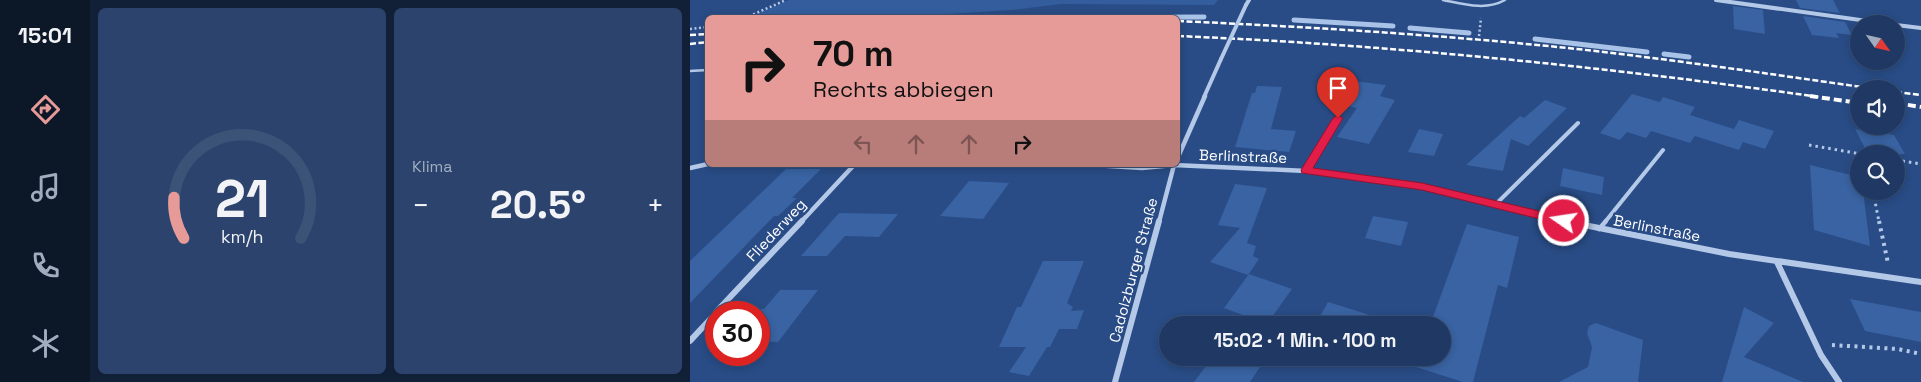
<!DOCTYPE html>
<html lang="de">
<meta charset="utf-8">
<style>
:root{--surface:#1f3964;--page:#2c446d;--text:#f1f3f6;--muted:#a1acbf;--line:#3c5378;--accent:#e69b98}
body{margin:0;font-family:"Space Grotesk",sans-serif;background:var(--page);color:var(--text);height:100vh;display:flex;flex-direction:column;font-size:19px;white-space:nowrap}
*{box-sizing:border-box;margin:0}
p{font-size:16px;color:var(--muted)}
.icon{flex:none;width:28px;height:28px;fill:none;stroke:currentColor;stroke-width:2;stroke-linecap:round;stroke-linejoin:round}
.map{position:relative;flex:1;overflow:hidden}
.panel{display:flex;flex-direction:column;gap:8px;padding:8px;background:#111f37;width:600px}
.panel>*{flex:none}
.hud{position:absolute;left:15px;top:15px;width:475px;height:152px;border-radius:8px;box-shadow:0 2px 8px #0003,0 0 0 1px var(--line);background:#e69b98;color:#111;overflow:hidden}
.needle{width:32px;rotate:124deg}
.fabs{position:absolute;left:1160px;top:15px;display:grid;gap:10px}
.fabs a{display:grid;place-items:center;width:55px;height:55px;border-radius:50%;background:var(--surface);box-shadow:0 2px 8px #0003,0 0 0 1px var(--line);font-size:25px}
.speed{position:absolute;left:15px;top:301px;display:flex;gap:10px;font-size:25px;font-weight:700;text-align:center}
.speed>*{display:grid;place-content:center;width:65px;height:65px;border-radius:50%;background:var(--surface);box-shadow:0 2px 8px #0003,0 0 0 1px var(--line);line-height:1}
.speed .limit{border:8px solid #d22;background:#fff;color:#111}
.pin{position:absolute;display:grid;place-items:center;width:42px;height:42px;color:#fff;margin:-51px -21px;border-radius:50% 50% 50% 0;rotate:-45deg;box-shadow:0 0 5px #0007}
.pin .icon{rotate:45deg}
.me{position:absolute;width:55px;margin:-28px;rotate:283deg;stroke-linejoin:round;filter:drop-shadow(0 0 4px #0008)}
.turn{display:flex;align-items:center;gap:18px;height:105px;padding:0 25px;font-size:22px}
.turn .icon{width:65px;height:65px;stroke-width:2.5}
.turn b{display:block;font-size:35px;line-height:42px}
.lanes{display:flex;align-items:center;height:48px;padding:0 25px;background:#0003;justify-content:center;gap:25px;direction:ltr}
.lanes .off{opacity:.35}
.big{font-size:38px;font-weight:700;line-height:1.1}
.panel .card{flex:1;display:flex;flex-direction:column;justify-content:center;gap:8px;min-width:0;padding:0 18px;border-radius:8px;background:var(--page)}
.panel .dial{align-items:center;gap:0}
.dial svg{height:130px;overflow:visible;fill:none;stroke:var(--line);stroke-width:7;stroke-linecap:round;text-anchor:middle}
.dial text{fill:var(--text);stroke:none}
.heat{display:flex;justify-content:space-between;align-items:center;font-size:28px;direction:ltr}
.panel .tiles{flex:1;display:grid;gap:8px;grid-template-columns:repeat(2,1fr)}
.trip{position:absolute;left:469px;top:316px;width:292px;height:50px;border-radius:25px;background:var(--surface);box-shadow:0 2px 8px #0003,0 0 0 1px var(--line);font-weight:700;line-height:50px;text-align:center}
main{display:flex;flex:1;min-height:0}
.dock{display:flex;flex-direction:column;width:90px;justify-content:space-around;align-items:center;background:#0c1728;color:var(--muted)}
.dock .icon{width:35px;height:35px}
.dock .on{color:var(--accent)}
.dock b{font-size:22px;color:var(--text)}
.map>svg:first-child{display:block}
.green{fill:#335d9d}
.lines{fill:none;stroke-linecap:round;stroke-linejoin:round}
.stream{stroke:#a9c3e8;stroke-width:5}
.building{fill:#3963a2}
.path-far2{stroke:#b4c9e8;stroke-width:2.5;stroke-dasharray:2 2.5;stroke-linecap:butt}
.path-far1{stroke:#b4c9e8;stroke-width:3;stroke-dasharray:2.5 4;stroke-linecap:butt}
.path{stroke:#b4c9e8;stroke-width:4;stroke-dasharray:3 4.5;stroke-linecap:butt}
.service-far2{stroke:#b4c9e8;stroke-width:2.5}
.service-far1{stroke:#b4c9e8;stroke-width:4}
.service{stroke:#b4c9e8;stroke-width:4.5}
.minor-far2{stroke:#b4c9e8;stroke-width:4}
.minor-far1{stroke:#b4c9e8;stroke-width:4.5}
.minor{stroke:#b4c9e8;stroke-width:6}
.rail-far1{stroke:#fff;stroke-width:2.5;stroke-dasharray:6 2.5;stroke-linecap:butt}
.rail{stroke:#fff;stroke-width:4;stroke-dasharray:8 4;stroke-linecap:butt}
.minor-bridge{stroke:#b4c9e8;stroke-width:4}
.route{fill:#e11d48;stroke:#92132f}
.labels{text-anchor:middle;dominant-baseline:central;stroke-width:5;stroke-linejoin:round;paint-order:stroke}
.street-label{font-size:15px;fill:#fff;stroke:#294c86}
</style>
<main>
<nav class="dock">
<b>15:01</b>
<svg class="icon on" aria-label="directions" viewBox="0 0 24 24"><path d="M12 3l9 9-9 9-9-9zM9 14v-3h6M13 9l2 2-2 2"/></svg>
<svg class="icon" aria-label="music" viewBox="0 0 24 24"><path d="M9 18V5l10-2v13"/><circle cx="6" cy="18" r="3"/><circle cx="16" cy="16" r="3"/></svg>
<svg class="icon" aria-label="phone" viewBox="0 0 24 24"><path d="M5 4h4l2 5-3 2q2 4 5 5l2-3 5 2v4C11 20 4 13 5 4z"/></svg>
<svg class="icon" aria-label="climate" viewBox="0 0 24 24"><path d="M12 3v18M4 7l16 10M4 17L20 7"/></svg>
</nav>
<section class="panel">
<div class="tiles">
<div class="card dial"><svg viewBox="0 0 100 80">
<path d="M14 69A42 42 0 1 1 86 69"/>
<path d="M14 69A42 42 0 0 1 8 44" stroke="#e69b98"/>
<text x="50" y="56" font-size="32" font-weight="700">21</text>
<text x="50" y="72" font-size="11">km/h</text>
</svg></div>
<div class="card"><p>Klima</p>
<div class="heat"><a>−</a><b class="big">20.5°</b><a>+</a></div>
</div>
</div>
</section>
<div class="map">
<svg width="1231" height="382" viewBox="0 0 1231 382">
<rect width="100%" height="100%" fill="#294c86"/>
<!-- green -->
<path class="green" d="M99 0H528L524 5 371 4 321 10 258 14 155 17H59Z"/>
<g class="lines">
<!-- stream -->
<path class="stream" d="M245 18 514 17
M604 20 703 26
M720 28 779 33
M845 39 957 52
M974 54 999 57"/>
</g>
<!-- building -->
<path class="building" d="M1106 0H1143L1150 13 1110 8Z
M1043 6 1073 10 1075 34 1044 29Z
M1113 16 1155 22 1162 35 1146 33 1149 38 1122 35Z
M664 81 696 85 690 96 705 100 679 144 647 137 667 108 649 104Z
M567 86 592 87 581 129 606 131 599 152 545 147 562 93H565Z
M942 94 970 102 973 97 1005 107 1000 115 1044 129 1049 120 1084 131 1075 149 1053 142 1049 150 1005 136 1000 143 961 131 956 138 937 132 930 140 910 133Z
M855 100 877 108 838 146 821 139 813 171 776 165 830 116 834 118Z
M729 129 753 134 744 156 718 152Z
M1165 129 1204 135 1215 154H1178Z
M1120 165 1169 177V191H1173L1180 246 1124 230Z
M873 168 914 177 912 195 870 186Z
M96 169H131L102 198H107L88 216H84L0 303V261Z
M279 181 319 183 293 219 250 216Z
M545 184 577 188 557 243 566 246 563 256 569 259 558 275 520 262 550 228 528 225Z
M149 213 208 214 189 237 155 236 137 256H111Z
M683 216 718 222 711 246 675 238Z
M777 224 829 237 817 288 808 285 783 382H773L726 367 729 358H752V325H740Z
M353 261H394L377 303 383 307 381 311 394 310 387 329H369L360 347H357L339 376 319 372 336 347H309L327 307H331Z
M559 274 602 289 577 324 534 308Z
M90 290H128L88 342 69 341V309H74Z
M1160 299 1231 312V342L1175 331Z
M638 302 699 321 698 325H625Z
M1054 307 1084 323 1054 357 1113 382H1032Z
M906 323 953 340 948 382H869L898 367 902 347 897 333 899 326Z
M522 358H576L560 382H504Z"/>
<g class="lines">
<!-- path-far2 -->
<path class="path-far2" d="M55 18 96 0
M0 29 18 27
M789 36 791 18"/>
<!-- path-far1 -->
<path class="path-far1" d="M1119 145 1171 154
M1206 160 1231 164
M1183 191 1189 222"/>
<!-- path -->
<path class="path" d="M1189 221 1198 263
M1142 345 1208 349 1231 354"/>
<!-- service-far2 -->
<path class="service-far2" d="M753 0C773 4 796 11 815 0
M0 71 18 70"/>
<!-- service-far1 -->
<path class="service-far1" d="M616 171 648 118
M805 205 888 123
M915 222 973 150"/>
<!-- service -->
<path class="service" d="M909 229 916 221"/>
<!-- minor-far2 -->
<path class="minor-far2" d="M1026 0 1199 24
M556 5 559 0
M1206 25 1231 28
M514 97 531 59"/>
<!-- minor-far1 -->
<path class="minor-far1" d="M488 157 515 96
M403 165 452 168 484 165 616 171 732 187 879 222
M0 168 18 164
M111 222 164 165
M469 222 484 165"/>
<!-- minor -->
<path class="minor" d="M874 221 1039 254 1231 282
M1087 262 1131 355 1149 382
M26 312 112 221
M0 341 26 313
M425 382 469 221"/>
<!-- rail-far1 -->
<path class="rail-far1" d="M488 21C621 27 754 35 887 49 987 60 1086 75 1186 89
M0 35 18 34
M488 36C703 45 916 67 1129 97
M0 44 18 42
M1206 92 1231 95"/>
<!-- rail -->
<path class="rail" d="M1120 96 1169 103
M1206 103 1231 107"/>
<!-- minor-bridge -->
<path class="minor-bridge" d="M531 59 556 5"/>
</g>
<!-- route -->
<path class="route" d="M648 115 653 118 623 168 732 183 874 217 880 221 874 225 732 190 612 173 611 170 643 118Z"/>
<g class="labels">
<!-- street labels -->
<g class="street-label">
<text transform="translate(553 156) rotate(2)">Berlinstraße</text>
<text transform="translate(967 228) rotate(11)">Berlinstraße</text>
<text transform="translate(86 230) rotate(-47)">Fliederweg</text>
<text transform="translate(443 270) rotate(-75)">Cadolzburger Straße</text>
</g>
</g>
</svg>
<div class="fabs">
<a><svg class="needle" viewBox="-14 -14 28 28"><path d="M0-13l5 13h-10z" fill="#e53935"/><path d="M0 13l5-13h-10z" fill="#a1acbf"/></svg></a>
<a><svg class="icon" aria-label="sound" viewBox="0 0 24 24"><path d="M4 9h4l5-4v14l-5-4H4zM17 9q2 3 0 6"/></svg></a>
<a><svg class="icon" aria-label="search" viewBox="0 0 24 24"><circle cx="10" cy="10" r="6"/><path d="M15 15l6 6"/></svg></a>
</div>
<div class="speed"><div class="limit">30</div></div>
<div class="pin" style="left:648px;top:118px;background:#d93025"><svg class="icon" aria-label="arrive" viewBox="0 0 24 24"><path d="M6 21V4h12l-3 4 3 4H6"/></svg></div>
<svg class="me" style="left:874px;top:221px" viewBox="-20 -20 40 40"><circle r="17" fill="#e11d48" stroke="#fff" stroke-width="3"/><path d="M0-11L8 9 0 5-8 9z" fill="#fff"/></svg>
<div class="trip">15:02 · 1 Min. · 100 m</div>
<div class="hud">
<div class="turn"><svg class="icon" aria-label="right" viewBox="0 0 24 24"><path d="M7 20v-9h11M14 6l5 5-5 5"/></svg><div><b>70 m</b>Rechts abbiegen</div></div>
<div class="lanes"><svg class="icon off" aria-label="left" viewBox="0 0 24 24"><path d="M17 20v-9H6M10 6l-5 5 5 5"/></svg><svg class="icon off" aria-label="ahead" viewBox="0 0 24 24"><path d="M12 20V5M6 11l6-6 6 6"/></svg><svg class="icon off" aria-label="ahead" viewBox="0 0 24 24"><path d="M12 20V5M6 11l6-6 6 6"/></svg><svg class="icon" aria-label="right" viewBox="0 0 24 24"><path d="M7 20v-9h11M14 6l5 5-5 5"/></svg></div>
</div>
</div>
</main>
